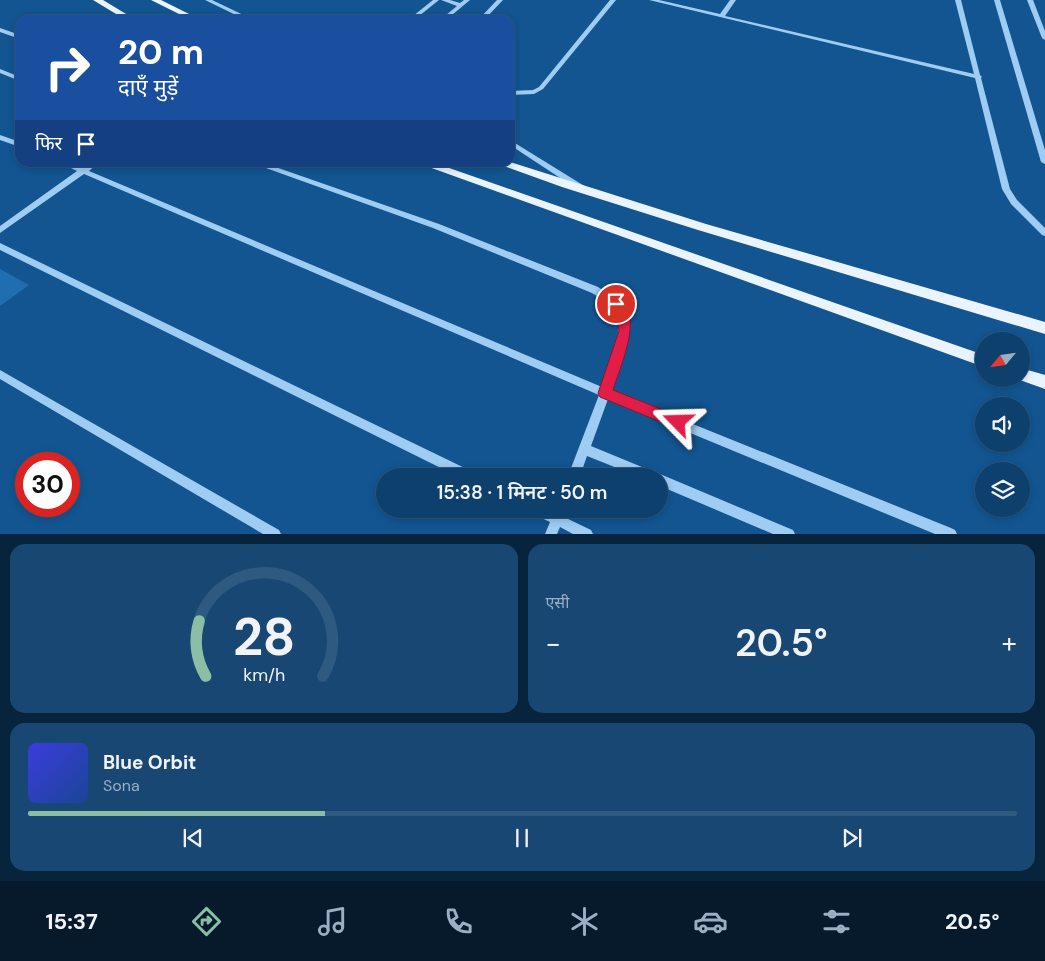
<!DOCTYPE html>
<html lang="hi">
<meta charset="utf-8">
<style>
:root{--surface:#0e406d;--page:#174772;--text:#f1f3f6;--muted:#9bafc2;--line:#2e5980;--accent:#8abfa5}
body{margin:0;font-family:"DM Sans","Noto Sans Devanagari",sans-serif;background:var(--page);color:var(--text);height:100vh;display:flex;flex-direction:column;font-size:19px;white-space:nowrap}
*{box-sizing:border-box;margin:0}
p{font-size:16px;color:var(--muted)}
.icon{flex:none;width:28px;height:28px;fill:none;stroke:currentColor;stroke-width:2;stroke-linecap:round;stroke-linejoin:round}
.map{position:relative;height:534px;overflow:hidden}
.drawer{display:flex;flex-direction:column;gap:10px;padding:10px;background:#08233c;flex:1}
.drawer>*{flex:none}
.hud{position:absolute;left:15px;top:15px;width:500px;height:152px;border-radius:15px;box-shadow:0 2px 8px #0003,0 0 0 1px var(--line);background:#1a4fa0;color:#fff;overflow:hidden}
.needle{width:32px;rotate:241deg}
.controls{position:absolute;left:975px;top:332px;display:grid;gap:10px}
.controls a{display:grid;place-items:center;width:55px;height:55px;border-radius:50%;background:var(--surface);box-shadow:0 2px 8px #0003,0 0 0 1px var(--line);font-size:25px}
.speed{position:absolute;left:15px;top:452px;display:flex;gap:10px;font-size:25px;font-weight:700;text-align:center}
.speed>*{display:grid;place-content:center;width:65px;height:65px;border-radius:50%;background:var(--surface);box-shadow:0 2px 8px #0003,0 0 0 1px var(--line);line-height:1}
.speed .limit{border:8px solid #d22;background:#fff;color:#111}
.pin{position:absolute;display:grid;place-items:center;width:42px;height:42px;color:#fff;margin:-21px;border:2px solid #fff;border-radius:50%;box-shadow:0 1px 5px #0007}
.me{position:absolute;width:55px;margin:-28px;rotate:292deg;stroke-linejoin:round;filter:drop-shadow(0 0 4px #0008)}
.turn{display:flex;align-items:center;gap:18px;height:105px;padding:0 20px;font-size:22px}
.turn .icon{width:65px;height:65px;stroke-width:2.5}
.turn b{display:block;font-size:35px;line-height:42px}
.then{display:flex;align-items:center;height:48px;padding:0 20px;background:#0003;gap:10px;font-size:19px}
.big{font-size:38px;font-weight:600;line-height:1.1}
.drawer .card{flex:1;display:flex;flex-direction:column;justify-content:center;gap:8px;min-width:0;padding:0 18px;border-radius:15px;background:var(--page)}
.drawer .dial{align-items:center;gap:0}
.dial svg{height:130px;overflow:visible;fill:none;stroke:var(--line);stroke-width:7;stroke-linecap:round;text-anchor:middle}
.dial text{fill:var(--text);stroke:none}
.song{display:flex;align-items:center;gap:15px}
.cover{width:60px;height:60px;border-radius:8px;background:linear-gradient(135deg,hsl(240 70% 55%),hsl(220 70% 35%))}
.played{height:5px;border-radius:2px;background:linear-gradient(90deg,var(--accent) 30%,var(--line) 30%)}
.keys{display:flex;justify-content:space-around;direction:ltr}
.heat{display:flex;justify-content:space-between;align-items:center;font-size:28px;direction:ltr}
.drawer .tiles{flex:1;display:grid;gap:10px;grid-template-columns:1fr 1fr}
.card:last-child{grid-column:span 2}
.trip{position:absolute;left:376px;top:468px;width:292px;height:50px;border-radius:25px;background:var(--surface);box-shadow:0 2px 8px #0003,0 0 0 1px var(--line);font-weight:600;line-height:50px;text-align:center}
.menu{display:flex;height:80px;justify-content:space-around;align-items:center;background:#061a2c;color:var(--muted)}
.menu .icon{width:35px;height:35px}
.menu .selected{color:var(--accent)}
.menu b{font-size:22px;color:var(--text)}
.map>svg:first-child{display:block}
.green{fill:#206eaf}
.lines{fill:none;stroke-linecap:round;stroke-linejoin:round}
.minor{fill:#9eccf2;fill-rule:evenodd}
.major{fill:#e9f4ff;fill-rule:evenodd}
.route{fill:#e11d48;stroke:#92132f}
</style>
<div class="map">
<svg width="1045" height="534" viewBox="0 0 1045 534">
<rect width="100%" height="100%" fill="#125591"/>
<!-- green -->
<path class="green" d="M0 269 29 285 0 306Z"/>
<g class="lines">
<!-- minor -->
<path class="minor" d="M205 0H212L254 20H246Z
M433 0H439L414 20H408Z
M441 0H450L460 3 464 0H470L446 20H440L457 6Z
M497 0H503L484 20H478Z
M610 0H616L543 89 534 94 510 95V91L533 90 539 87Z
M649 0H659L720 14 730 0H736L725 16 974 74 955 0H961L980 75 982 77 981 78 1010 189 1017 200 1045 228V236L1042 235 1011 204 1002 189 975 78Z
M994 0H1000L1045 150V164L1041 162Z
M1027 0H1033L1045 31V40L1042 38Z
M0 28 20 35V39L0 32Z
M0 69 20 77V81L0 73Z
M0 135 20 142V147L0 140Z
M510 140 586 187 587 189 586 191H580L510 145Z
M59 162H70L83 168 90 162H99L89 171 602 387C608 371 623 331 618 315 615 305 600 298 592 293L433 228 249 162H261L439 224 598 287C607 293 617 298 623 307 637 326 618 370 611 391L951 528 955 530 957 534H935L608 399 591 446 654 472 656 476H637L587 456 580 476H568L599 395 84 174 0 233V226L77 171Z
M0 243 473 472 475 476H457L0 250Z
M0 370 279 530 281 534H263L0 379Z
M660 474 793 530 795 534H773L660 486V476H656Z
M529 509H547L554 512 555 509H567L564 517 591 530 593 534H573L560 527 557 534H545L550 522 531 513Z"/>
<!-- major -->
<path class="major" d="M93 0H103L136 20H126Z
M151 0H161L201 20H191Z
M415 162H432L984 355V367Z
M493 162H510L706 224 1045 322V334L698 230 562 187Z
M1021 368 1045 375V389L1017 379H1021Z"/>
</g>
<!-- route -->
<path class="route" d="M616 299C647 310 619 369 613 390L683 418 685 422 683 427 678 429 600 397 598 393 619 331 618 317 610 304 611 301Z"/>
</svg>
<div class="controls">
<a><svg class="needle" viewBox="-14 -14 28 28"><path d="M0-13l5 13h-10z" fill="#e53935"/><path d="M0 13l5-13h-10z" fill="#9bafc2"/></svg></a>
<a><svg class="icon" aria-label="sound" viewBox="0 0 24 24"><path d="M4 9h4l5-4v14l-5-4H4zM17 9q2 3 0 6"/></svg></a>
<a><svg class="icon" aria-label="layers" viewBox="0 0 24 24"><path d="M12 4l9 5-9 5-9-5zM3 14l9 5 9-5"/></svg></a>
</div>
<div class="speed"><div class="limit">30</div></div>
<div class="pin" style="left:616px;top:304px;background:#d93025"><svg class="icon" aria-label="arrive" viewBox="0 0 24 24"><path d="M6 21V4h12l-3 4 3 4H6"/></svg></div>
<svg class="me" style="left:678px;top:422px" viewBox="-20 -20 40 40"><path d="M0-17L14 15 0 8-14 15z" fill="#e11d48" stroke="#fff" stroke-width="4"/></svg>
<div class="trip">15:38 · 1 मिनट · 50 m</div>
<div class="hud">
<div class="turn"><svg class="icon" aria-label="right" viewBox="0 0 24 24"><path d="M7 20v-9h11M14 6l5 5-5 5"/></svg><div><b>20 m</b>दाएँ मुड़ें</div></div>
<div class="then">फिर<svg class="icon" aria-label="arrive" viewBox="0 0 24 24"><path d="M6 21V4h12l-3 4 3 4H6"/></svg></div>
</div>
</div>
<section class="drawer">
<div class="tiles">
<div class="card dial"><svg viewBox="0 0 100 80">
<path d="M14 69A42 42 0 1 1 86 69"/>
<path d="M14 69A42 42 0 0 1 10 35" stroke="#8abfa5"/>
<text x="50" y="56" font-size="32" font-weight="700">28</text>
<text x="50" y="72" font-size="11">km/h</text>
</svg></div>
<div class="card"><p>एसी</p>
<div class="heat"><a>−</a><b class="big">20.5°</b><a>+</a></div>
</div>
<div class="card">
<div class="song"><i class="cover"></i><div><b>Blue Orbit</b><p>Sona</p></div></div>
<div class="played"></div>
<div class="keys"><svg class="icon" aria-label="previous" viewBox="0 0 24 24"><path d="M18 5L8 12l10 7zM5 5v14"/></svg><svg class="icon" aria-label="pause" viewBox="0 0 24 24"><path d="M8 5v14M16 5v14"/></svg><svg class="icon" aria-label="next" viewBox="0 0 24 24"><path d="M6 5l10 7-10 7zM19 5v14"/></svg></div>
</div>
</div>
</section>
<nav class="menu">
<b>15:37</b>
<svg class="icon selected" aria-label="directions" viewBox="0 0 24 24"><path d="M12 3l9 9-9 9-9-9zM9 14v-3h6M13 9l2 2-2 2"/></svg>
<svg class="icon" aria-label="music" viewBox="0 0 24 24"><path d="M9 18V5l10-2v13"/><circle cx="6" cy="18" r="3"/><circle cx="16" cy="16" r="3"/></svg>
<svg class="icon" aria-label="phone" viewBox="0 0 24 24"><path d="M5 4h4l2 5-3 2q2 4 5 5l2-3 5 2v4C11 20 4 13 5 4z"/></svg>
<svg class="icon" aria-label="climate" viewBox="0 0 24 24"><path d="M12 3v18M4 7l16 10M4 17L20 7"/></svg>
<svg class="icon" aria-label="car" viewBox="0 0 24 24"><path d="M5 17H2v-5l4-1 3-4h7l3 4 3 1v5h-3M9 17h6M6 11h13"/><circle cx="7" cy="17" r="2"/><circle cx="17" cy="17" r="2"/></svg>
<svg class="icon" aria-label="filters" viewBox="0 0 24 24"><path d="M4 7h16M4 17h16"/><circle cx="9" cy="7" r="2"/><circle cx="15" cy="17" r="2"/></svg>
<b>20.5°</b>
</nav>
